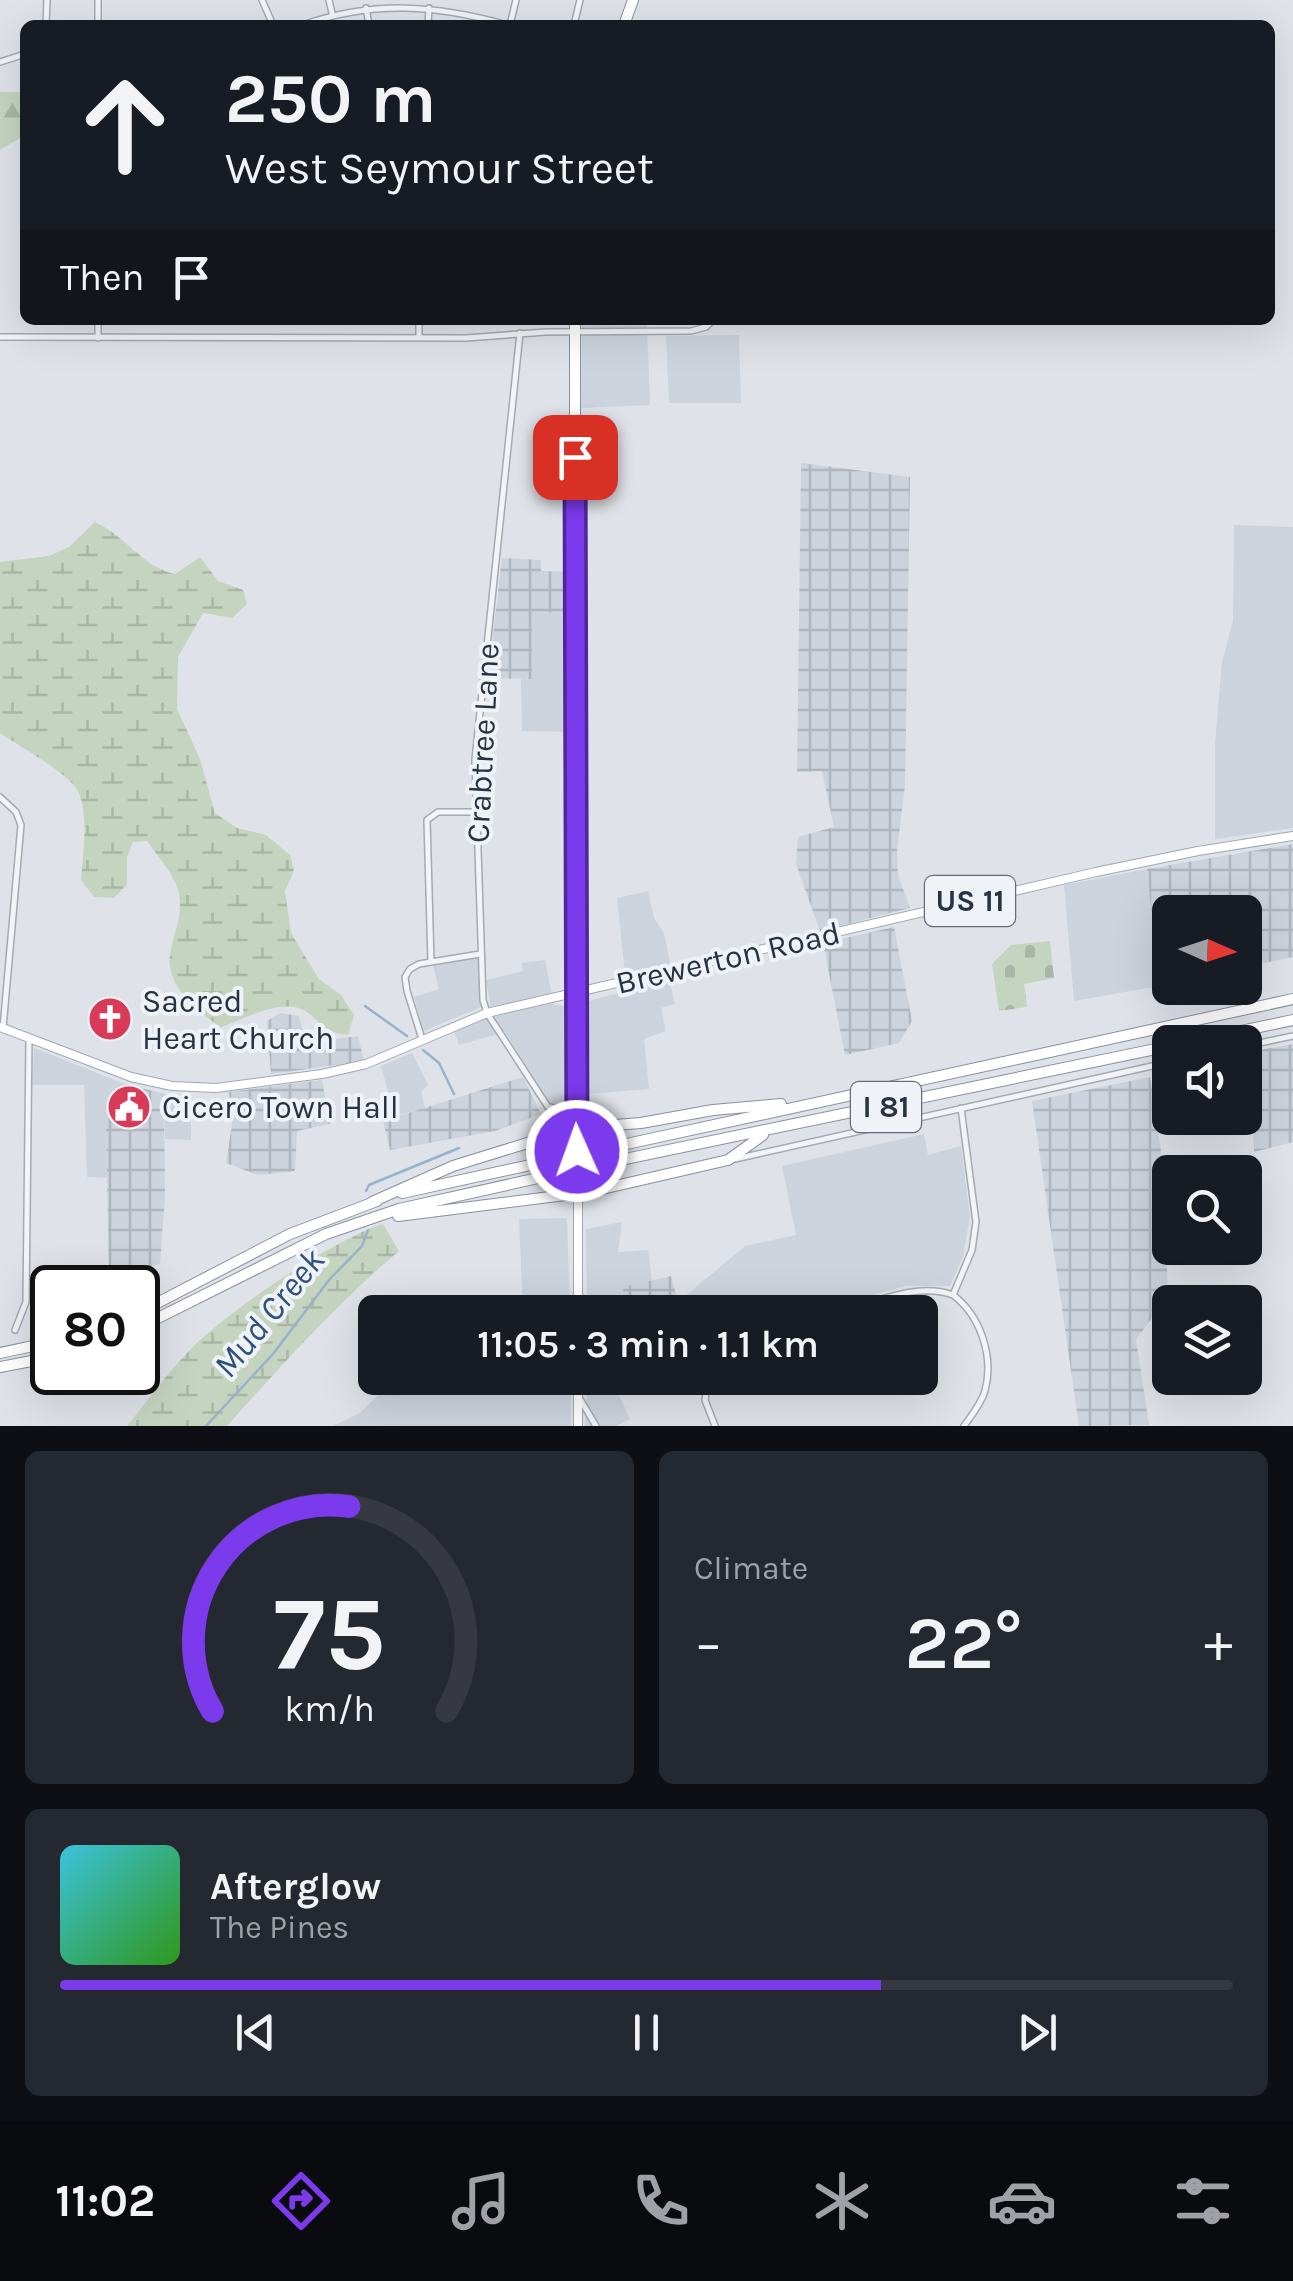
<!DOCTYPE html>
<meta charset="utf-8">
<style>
:root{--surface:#171b24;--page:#242831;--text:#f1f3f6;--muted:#9ea1a6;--line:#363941;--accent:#7c3aed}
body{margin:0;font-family:Karla,sans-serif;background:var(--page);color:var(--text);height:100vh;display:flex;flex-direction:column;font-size:38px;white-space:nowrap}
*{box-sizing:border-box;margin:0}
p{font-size:32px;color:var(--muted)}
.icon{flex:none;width:55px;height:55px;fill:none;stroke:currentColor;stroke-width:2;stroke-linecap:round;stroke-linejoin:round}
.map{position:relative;height:1426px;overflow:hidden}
.details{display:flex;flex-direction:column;gap:25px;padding:25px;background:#0d0f14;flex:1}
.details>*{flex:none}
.banner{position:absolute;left:20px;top:20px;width:1255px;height:305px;border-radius:15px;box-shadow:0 10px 40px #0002;background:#171b24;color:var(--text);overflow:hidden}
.needle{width:65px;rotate:93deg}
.controls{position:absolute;left:1152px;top:895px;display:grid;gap:20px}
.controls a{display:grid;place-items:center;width:110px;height:110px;border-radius:15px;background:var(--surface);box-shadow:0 10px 40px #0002;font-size:50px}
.speed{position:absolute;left:30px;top:1265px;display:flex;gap:20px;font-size:50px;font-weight:700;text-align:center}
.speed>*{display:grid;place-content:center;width:130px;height:130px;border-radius:50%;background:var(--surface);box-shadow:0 10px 40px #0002;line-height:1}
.speed .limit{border:5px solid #111;border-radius:15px;background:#fff;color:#111}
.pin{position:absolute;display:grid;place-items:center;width:85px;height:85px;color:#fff;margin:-42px;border-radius:20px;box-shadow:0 5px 15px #0006}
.me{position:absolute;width:110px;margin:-55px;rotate:358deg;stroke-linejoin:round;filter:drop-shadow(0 0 8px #0008)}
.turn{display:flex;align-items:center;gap:35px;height:210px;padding:0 40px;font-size:45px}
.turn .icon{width:130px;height:130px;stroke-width:2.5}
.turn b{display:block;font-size:70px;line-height:85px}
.then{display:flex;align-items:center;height:95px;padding:0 40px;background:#0003;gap:20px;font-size:38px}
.big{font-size:75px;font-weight:600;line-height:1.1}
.details .widget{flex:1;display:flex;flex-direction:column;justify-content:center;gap:15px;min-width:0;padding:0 35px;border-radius:15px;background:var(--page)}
.details .dial{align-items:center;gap:0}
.dial svg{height:260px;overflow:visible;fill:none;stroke:var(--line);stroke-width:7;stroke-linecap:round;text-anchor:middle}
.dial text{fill:var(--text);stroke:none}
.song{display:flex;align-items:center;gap:30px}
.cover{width:120px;height:120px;border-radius:15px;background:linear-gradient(135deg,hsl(190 70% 55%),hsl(110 70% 35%))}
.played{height:10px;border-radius:5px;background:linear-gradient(90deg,var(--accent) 70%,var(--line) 70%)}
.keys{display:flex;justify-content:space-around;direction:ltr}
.heat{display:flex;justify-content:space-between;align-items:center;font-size:55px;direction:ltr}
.details .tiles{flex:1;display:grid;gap:25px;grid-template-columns:1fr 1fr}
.widget:last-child{grid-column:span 2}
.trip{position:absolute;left:358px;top:1295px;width:580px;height:100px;border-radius:15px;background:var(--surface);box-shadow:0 10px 40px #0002;font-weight:600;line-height:100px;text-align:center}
.tabs{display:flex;height:160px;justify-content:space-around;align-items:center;background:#090b0e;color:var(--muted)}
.tabs .icon{width:70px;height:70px}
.tabs .current{color:var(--accent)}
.tabs b{font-size:45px;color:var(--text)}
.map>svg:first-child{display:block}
.built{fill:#cdd3dc}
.industrial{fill:url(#industrial-grid)}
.forest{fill:url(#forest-firs)}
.wetland{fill:url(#wetland-marsh)}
.cemetery{fill:url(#cemetery-stones)}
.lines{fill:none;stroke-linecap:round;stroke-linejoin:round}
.stream{stroke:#97b3cc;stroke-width:2.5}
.minor-casing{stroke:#a4aab4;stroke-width:8}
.major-casing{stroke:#9da8b6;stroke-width:10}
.highway-casing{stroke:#8591a1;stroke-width:12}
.minor{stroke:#f2f4f7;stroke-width:5}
.major{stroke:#fff;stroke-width:8}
.highway{stroke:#fff;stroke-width:10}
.highway-bridge-casing{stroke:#8591a1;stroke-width:12;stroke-linecap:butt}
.highway-bridge{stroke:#fff;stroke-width:10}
.route-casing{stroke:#51269a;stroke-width:25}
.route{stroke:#7c3aed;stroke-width:18}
.labels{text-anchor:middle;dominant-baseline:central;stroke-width:8;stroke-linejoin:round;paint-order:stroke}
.shield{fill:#eff2f7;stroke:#636c78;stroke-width:2.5}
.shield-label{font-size:30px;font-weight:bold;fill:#273242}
.street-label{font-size:32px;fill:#273242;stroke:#eff2f7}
.poi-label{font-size:32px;fill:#273242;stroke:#eff2f7;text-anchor:start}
.water-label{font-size:35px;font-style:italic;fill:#2e5279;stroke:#eff2f7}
</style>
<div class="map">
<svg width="1293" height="1426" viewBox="0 0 1293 1426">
<defs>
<pattern id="industrial-grid" width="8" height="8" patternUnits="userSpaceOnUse" patternTransform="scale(2.5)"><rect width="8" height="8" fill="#cdd3dc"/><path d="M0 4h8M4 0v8" fill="none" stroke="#b0b6be"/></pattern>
<pattern id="forest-firs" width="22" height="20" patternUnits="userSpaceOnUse" patternTransform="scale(2.5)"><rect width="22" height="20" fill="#c5d4bf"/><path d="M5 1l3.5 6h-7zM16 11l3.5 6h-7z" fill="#a9b6a5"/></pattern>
<pattern id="wetland-marsh" width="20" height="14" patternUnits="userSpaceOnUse" patternTransform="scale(2.5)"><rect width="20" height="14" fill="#c5d4bf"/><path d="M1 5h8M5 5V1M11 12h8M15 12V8" fill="none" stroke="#a9b6a5"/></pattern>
<pattern id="cemetery-stones" width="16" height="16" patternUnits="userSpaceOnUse" patternTransform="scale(2.5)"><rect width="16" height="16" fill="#c5d4bf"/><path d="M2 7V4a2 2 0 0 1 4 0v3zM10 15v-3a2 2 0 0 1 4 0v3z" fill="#a9b6a5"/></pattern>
</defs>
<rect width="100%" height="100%" fill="#dfe3e9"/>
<!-- built -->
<path class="built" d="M582 320H662V324L647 325 650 405 581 408Z
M739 335 741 403H669L666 336Z
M1234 525 1293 527V828L1215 839V743L1222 662 1233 621Z
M571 612 570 732 522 731 521 679 532 678V613Z
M1147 869 1159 986 1074 1001 1064 885Z
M648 891 654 918 664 933 670 964 625 974 617 898Z
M478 956 481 1007 424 1031 414 997 439 989 433 966Z
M545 960 554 1005 567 1006 569 1105H551L505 1032 459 1045 454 1031 492 1016 486 980 523 971 522 963Z
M669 979 675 1004 661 1008 666 1031 644 1039 649 1089 585 1094V1009L589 1001Z
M34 1048 122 1083V1119H106L107 1178 87 1177 84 1085H32Z
M412 1053 428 1085 421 1092 425 1108 395 1116 381 1066Z
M164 1094 191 1095V1140L165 1139Z
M924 1134 928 1155 961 1146 970 1217 963 1257 950 1286H906L809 1312H681L678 1302 745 1246 796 1235 782 1166Z
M567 1218 570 1312H523L519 1219Z
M622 1222 618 1252 648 1250 652 1280 624 1287V1312H587L586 1229Z
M437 1378H571V1426H333L360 1413 383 1390 432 1384Z
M588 1378H611L630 1419 616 1426H585Z"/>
<!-- industrial -->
<path class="industrial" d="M801 463 910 477 905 786 897 850 898 875 910 908 820 931 796 864 798 837 834 827 822 771 797 772Z
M502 558 541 560V571L571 572V612L532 613V679L488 678Z
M1293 844V957L1245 967V912H1170V983L1159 986 1147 869Z
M894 927 912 1021 899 1043 845 1055 823 943Z
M280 1013 299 1016 305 1043 358 1036 364 1061 271 1074 267 1021Z
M1293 1044V1142L1254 1152 1249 1052Z
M523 1077 541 1114 495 1131 390 1150 383 1121Z
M1150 1077 1163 1165 1168 1298 1136 1339 1149 1425 1079 1426 1032 1101Z
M322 1080 330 1124 297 1131 295 1171 258 1175 226 1163 232 1125 229 1092Z
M122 1083 164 1094 165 1197 160 1264 109 1279 106 1118H122Z
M671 1276 681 1312H624L623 1287Z"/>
<!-- forest -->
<path class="forest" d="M0 92H25V135L0 150Z"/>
<!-- wetland -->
<path class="wetland" d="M95 522C124 535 144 568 175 574L200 557 218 581 243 590 247 604 232 618 203 613 178 657 177 709 200 759 215 813 237 828 266 835 290 855 294 870 285 891 291 933 319 979 341 995 354 1015 348 1035C326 1033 324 1025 307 1012 284 996 245 1019 221 1027 198 1013 165 985 170 955 173 935 183 916 179 894 176 876 158 857 147 841L133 842 127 857V885L114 898 94 897 81 880C83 856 89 814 78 791 68 773 19 746 0 733V562L49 556 69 547Z
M383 1224 399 1251C336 1304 282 1365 227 1426H127C148 1400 168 1372 191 1349 225 1313 337 1237 383 1224Z"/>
<!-- cemetery -->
<path class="cemetery" d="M1050 941 1054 978 1024 984 1027 1007 999 1011 992 964 1011 945Z"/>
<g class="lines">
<!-- stream -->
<path class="stream" d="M365 1006 407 1036
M423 1050 439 1063 454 1094
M366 1191 369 1185 459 1148
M206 1426 273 1354 329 1280 362 1246 368 1230"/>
<defs>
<path id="minor" d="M262 0 273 25
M329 0 332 13
M366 8 369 25
M46 25 47 0
M98 25V0
M303 25C374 0 436 5 508 25
M428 25 429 8
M510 25 516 0
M574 25 580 0
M0 62 25 54
M98 320V338
M520 333 475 760 483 1000 487 1013 548 1107 574 1110
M0 337 466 338 546 332 691 331 706 327 713 320
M419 337V320
M0 797 16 812 21 825 3 1028
M431 962 427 820 438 812H476
M422 1039 407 991 405 977 410 969 419 964 480 954
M1245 1046 1293 1036
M961 1108 976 1222 972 1250 953 1295C981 1316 994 1357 985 1391 981 1404 972 1415 964 1426
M735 1159 1170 1062
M840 1312C876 1302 917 1282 953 1295
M15 1330 26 1302 29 1038
M708 1378 705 1400 715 1426
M580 1399 596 1426"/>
<path id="major" d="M0 1027 131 1077 172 1086 216 1088 322 1074 366 1064 487 1013 1096 872 1198 851 1293 836
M578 1193V1312
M578 1426V1378"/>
<path id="highway" d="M624 25 633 0
M575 320V1017L578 1193
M1188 1042 1293 1020
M599 1150 1293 999
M601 1164 1170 1046
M402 1193 558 1159
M372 1202 453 1166 576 1128 641 1123 713 1110 781 1104
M398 1216 589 1192 728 1160 763 1135
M138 1313 290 1234 377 1201
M138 1328 326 1234 399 1209 556 1174
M0 1353 52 1342
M0 1367 52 1357"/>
</defs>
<!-- minor casing -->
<use href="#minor" class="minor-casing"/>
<!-- major casing -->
<use href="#major" class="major-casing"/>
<!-- highway casing -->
<use href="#highway" class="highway-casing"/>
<!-- minor -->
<use href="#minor" class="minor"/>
<!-- major -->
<use href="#major" class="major"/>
<!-- highway -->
<use href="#highway" class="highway"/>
<defs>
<path id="highway-bridge" d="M558 1159 599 1150
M556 1174 601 1164"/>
</defs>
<!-- highway-bridge casing -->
<use href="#highway-bridge" class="highway-bridge-casing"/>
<!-- highway-bridge -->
<use href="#highway-bridge" class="highway-bridge"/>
</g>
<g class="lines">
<defs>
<path id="route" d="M575 457 577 1151"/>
</defs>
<!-- route casing -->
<use href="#route" class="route-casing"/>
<!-- route -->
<use href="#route" class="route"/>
</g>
<!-- icons -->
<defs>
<symbol id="church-disc" viewBox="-11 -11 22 22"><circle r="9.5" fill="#d83b58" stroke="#eff2f7"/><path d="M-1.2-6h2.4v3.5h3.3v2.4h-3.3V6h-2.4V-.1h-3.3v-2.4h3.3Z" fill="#fff"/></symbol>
<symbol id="civic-disc" viewBox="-11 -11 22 22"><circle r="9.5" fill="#d83b58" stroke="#eff2f7"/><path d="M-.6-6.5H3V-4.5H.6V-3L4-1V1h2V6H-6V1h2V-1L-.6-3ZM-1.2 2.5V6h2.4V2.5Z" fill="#fff"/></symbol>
</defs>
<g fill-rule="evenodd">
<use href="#church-disc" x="85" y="994" width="50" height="50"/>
<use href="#civic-disc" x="104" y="1082" width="50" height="50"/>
</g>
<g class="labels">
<!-- shield labels -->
<g class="shield">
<rect x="925" y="876" width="90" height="50" rx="8"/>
<rect x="851" y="1082" width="70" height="50" rx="8"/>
</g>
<g class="shield-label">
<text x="970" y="901">US 11</text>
<text x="886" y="1107">I 81</text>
</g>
<!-- street labels -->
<g class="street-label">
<text transform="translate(483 743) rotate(-87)">Crabtree Lane</text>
<text transform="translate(728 958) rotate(-13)">Brewerton Road</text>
</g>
<!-- poi labels -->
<g class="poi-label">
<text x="142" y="1001">Sacred<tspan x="142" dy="37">Heart Church</tspan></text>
<text x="162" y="1107">Cicero Town Hall</text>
</g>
<!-- water labels -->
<g class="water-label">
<text transform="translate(269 1313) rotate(-51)">Mud Creek</text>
</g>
</g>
</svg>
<div class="controls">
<a><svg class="needle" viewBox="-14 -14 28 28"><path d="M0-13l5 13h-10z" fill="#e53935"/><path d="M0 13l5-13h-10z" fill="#9ea1a6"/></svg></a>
<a><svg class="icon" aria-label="sound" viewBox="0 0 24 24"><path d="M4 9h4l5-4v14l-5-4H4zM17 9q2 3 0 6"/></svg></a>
<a><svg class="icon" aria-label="search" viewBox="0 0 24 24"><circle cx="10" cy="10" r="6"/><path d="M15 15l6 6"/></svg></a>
<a><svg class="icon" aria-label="layers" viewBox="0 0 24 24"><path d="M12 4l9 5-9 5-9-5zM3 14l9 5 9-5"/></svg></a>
</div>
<div class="speed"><div class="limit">80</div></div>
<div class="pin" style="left:575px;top:457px;background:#d93025"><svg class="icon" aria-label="arrive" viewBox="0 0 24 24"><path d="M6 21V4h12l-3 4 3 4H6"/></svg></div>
<svg class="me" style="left:577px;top:1151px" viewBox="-20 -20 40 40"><circle r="17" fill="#7c3aed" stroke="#fff" stroke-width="3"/><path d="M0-11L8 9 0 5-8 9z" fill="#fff"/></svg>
<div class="trip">11:05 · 3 min · 1.1 km</div>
<div class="banner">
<div class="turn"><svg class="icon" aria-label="ahead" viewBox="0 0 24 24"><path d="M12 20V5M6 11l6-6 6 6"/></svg><div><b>250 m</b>West Seymour Street</div></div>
<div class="then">Then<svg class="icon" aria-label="arrive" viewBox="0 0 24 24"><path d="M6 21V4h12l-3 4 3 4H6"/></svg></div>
</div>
</div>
<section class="details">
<div class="tiles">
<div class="widget dial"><svg viewBox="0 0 100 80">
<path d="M14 69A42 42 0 1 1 86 69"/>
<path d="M14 69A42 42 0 0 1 56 6" stroke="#7c3aed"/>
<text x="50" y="56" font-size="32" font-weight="700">75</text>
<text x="50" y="72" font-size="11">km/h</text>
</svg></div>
<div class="widget"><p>Climate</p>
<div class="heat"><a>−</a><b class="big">22°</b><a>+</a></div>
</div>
<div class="widget">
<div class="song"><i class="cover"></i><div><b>Afterglow</b><p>The Pines</p></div></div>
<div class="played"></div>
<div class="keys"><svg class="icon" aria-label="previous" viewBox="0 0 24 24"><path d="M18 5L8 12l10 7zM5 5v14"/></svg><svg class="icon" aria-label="pause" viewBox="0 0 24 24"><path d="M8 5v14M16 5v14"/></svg><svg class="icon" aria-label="next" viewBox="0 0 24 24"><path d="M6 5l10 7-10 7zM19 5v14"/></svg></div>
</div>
</div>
</section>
<nav class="tabs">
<b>11:02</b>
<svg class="icon current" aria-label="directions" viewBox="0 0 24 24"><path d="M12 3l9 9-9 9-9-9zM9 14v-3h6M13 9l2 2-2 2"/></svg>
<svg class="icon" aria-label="music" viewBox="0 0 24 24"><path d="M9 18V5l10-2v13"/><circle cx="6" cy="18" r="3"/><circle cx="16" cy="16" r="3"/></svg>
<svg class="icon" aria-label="phone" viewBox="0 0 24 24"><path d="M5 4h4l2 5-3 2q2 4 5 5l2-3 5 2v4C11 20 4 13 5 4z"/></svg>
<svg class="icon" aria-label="climate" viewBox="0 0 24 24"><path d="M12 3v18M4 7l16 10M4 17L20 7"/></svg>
<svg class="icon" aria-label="car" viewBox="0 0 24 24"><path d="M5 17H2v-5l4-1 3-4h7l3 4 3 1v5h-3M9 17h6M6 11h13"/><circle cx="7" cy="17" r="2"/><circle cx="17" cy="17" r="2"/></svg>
<svg class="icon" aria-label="filters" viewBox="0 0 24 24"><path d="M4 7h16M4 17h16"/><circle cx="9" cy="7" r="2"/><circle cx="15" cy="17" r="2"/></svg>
</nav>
